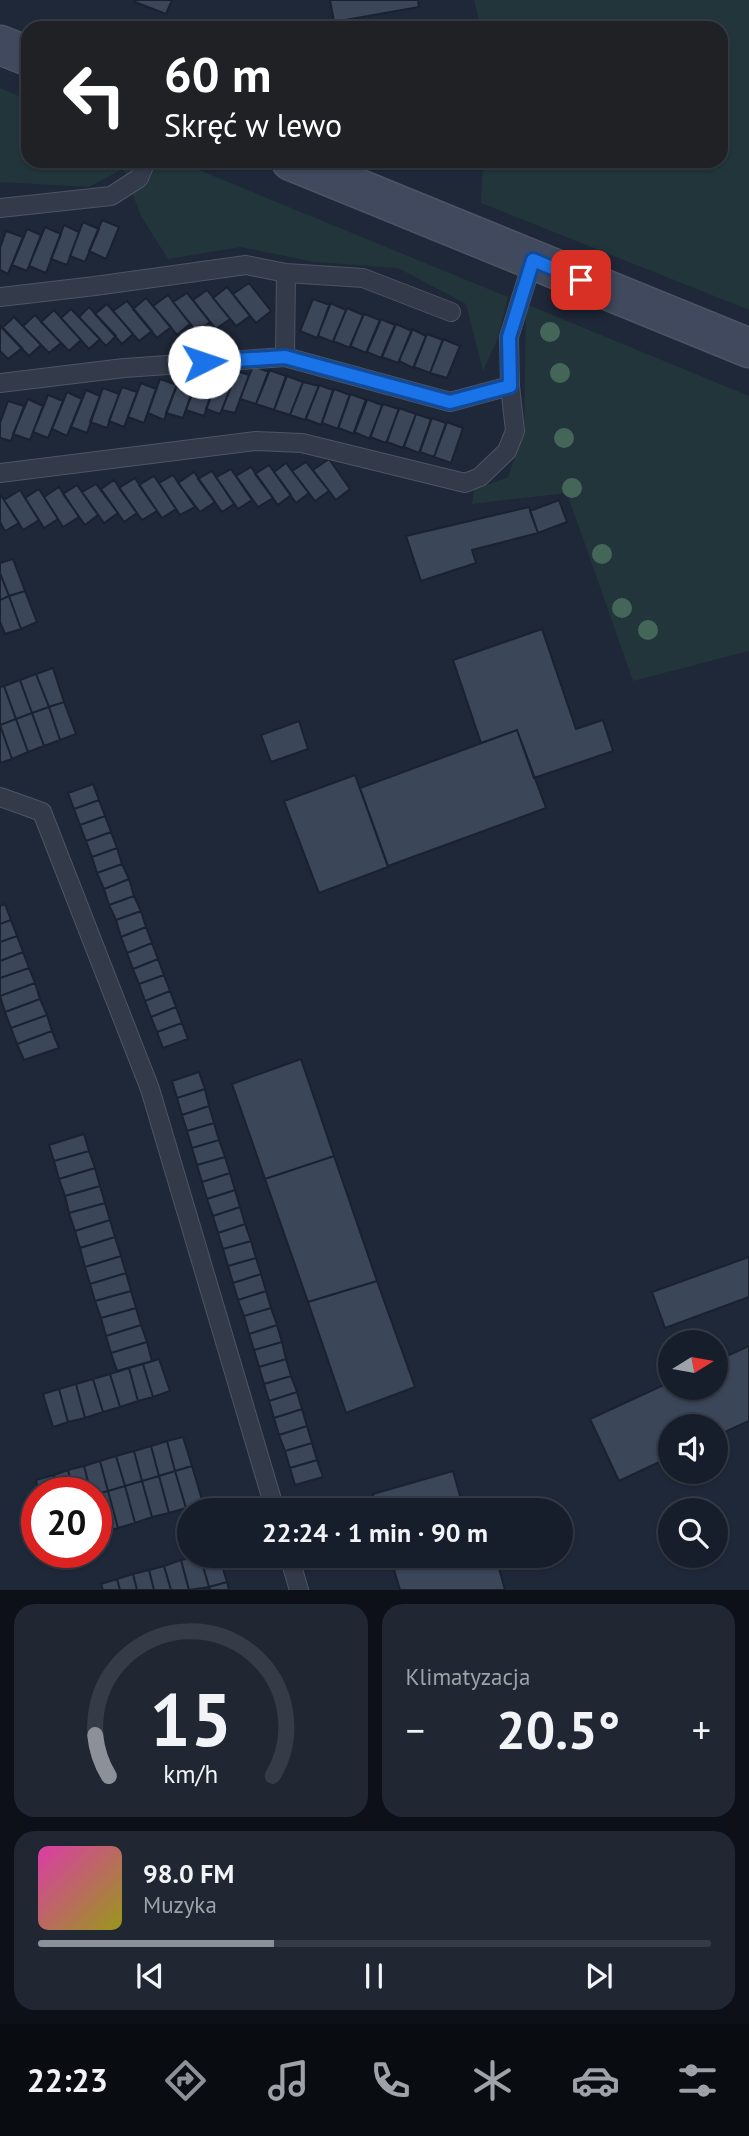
<!DOCTYPE html>
<html lang="pl">
<meta charset="utf-8">
<style>
:root{--surface:#171e2b;--page:#202733;--text:#f1f3f6;--muted:#9ea2a9;--line:#363c47;--accent:#8c9099}
body{margin:0;font-family:"PT Sans",sans-serif;background:var(--page);color:var(--text);height:100vh;display:flex;flex-direction:column;font-size:26px;white-space:nowrap}
*{box-sizing:border-box;margin:0}
p{font-size:23px;color:var(--muted)}
.icon{flex:none;width:38px;height:38px;fill:none;stroke:currentColor;stroke-width:2;stroke-linecap:round;stroke-linejoin:round}
.map{position:relative;height:1590px;overflow:hidden}
.panel{display:flex;flex-direction:column;gap:14px;padding:14px;background:#0d1018;flex:1}
.panel>*{flex:none}
.banner{position:absolute;left:21px;top:21px;width:707px;height:147px;border-radius:21px;box-shadow:0 2px 5px #0004,0 0 0 2px var(--line);background:#202124;color:#fff;overflow:hidden}
.needle{width:46px;rotate:79deg}
.controls{position:absolute;left:658px;top:1330px;display:grid;gap:14px}
.controls a{display:grid;place-items:center;width:70px;height:70px;border-radius:50%;background:var(--surface);box-shadow:0 2px 5px #0004,0 0 0 2px var(--line);font-size:35px}
.speed{position:absolute;left:21px;top:1477px;display:flex;gap:14px;font-size:35px;font-weight:700;text-align:center}
.speed>*{display:grid;place-content:center;width:91px;height:91px;border-radius:50%;background:var(--surface);box-shadow:0 2px 5px #0004,0 0 0 2px var(--line);line-height:1}
.speed .limit{border:10px solid #d22;background:#fff;color:#111}
.pin{position:absolute;display:grid;place-items:center;width:60px;height:60px;color:#fff;margin:-30px;border-radius:14px;box-shadow:0 4px 10px #0006}
.me{position:absolute;width:77px;margin:-38px;rotate:86deg;stroke-linejoin:round;filter:drop-shadow(0 0 5px #0008)}
.turn{display:flex;align-items:center;gap:24px;height:147px;padding:0 28px;font-size:32px}
.turn .icon{width:91px;height:91px;stroke-width:2.5}
.turn b{display:block;font-size:49px;line-height:60px}
.big{font-size:52px;font-weight:800;line-height:1.1}
.panel .card{flex:1;display:flex;flex-direction:column;justify-content:center;gap:10px;min-width:0;padding:0 24px;border-radius:21px;background:var(--page)}
.panel .dial{align-items:center;gap:0}
.dial svg{height:182px;overflow:visible;fill:none;stroke:var(--line);stroke-width:7;stroke-linecap:round;text-anchor:middle}
.dial text{fill:var(--text);stroke:none}
.song{display:flex;align-items:center;gap:21px}
.cover{width:84px;height:84px;border-radius:10px;background:linear-gradient(135deg,hsl(320 70% 55%),hsl(60 70% 35%))}
.played{height:7px;border-radius:4px;background:linear-gradient(90deg,var(--accent) 35%,var(--line) 35%)}
.keys{display:flex;justify-content:space-around;direction:ltr}
.heat{display:flex;justify-content:space-between;align-items:center;font-size:38px;direction:ltr}
.panel .tiles{flex:1;display:grid;gap:14px;grid-template-columns:1fr 1fr}
.card:last-child{grid-column:span 2}
.trip{position:absolute;left:177px;top:1498px;width:396px;height:70px;border-radius:35px;background:var(--surface);box-shadow:0 2px 5px #0004,0 0 0 2px var(--line);font-weight:800;line-height:70px;text-align:center}
.tabs{display:flex;height:112px;justify-content:space-around;align-items:center;background:#090c11;color:var(--muted)}
.tabs .icon{width:49px;height:49px}
.tabs .selected{color:var(--accent)}
.tabs b{font-size:32px;color:var(--text)}
.map>svg:first-child{display:block}
.green{fill:#21353a}
.building{fill:#3b4659;stroke:#1a2130;stroke-width:2}
.lines{fill:none;stroke-linecap:round;stroke-linejoin:round}
.lane-casing{stroke:#4d5564;stroke-width:20}
.secondary-casing{stroke:#4d5564;stroke-width:41}
.lane{stroke:#333a49;stroke-width:18}
.secondary{stroke:#40495d;stroke-width:38}
.tree{fill:#446659}
.route-casing{stroke:#114b97;stroke-width:18}
.route{stroke:#1a73e8;stroke-width:12}
</style>
<div class="map">
<svg width="749" height="1590" viewBox="0 0 749 1590">
<rect width="100%" height="100%" fill="#1f2839"/>
<!-- green -->
<path class="green" d="M474 0H749V310L481 203 483 161H721V28H481Z
M0 88 28 100V161H177L508 297 498 338 483 371 466 304 398 268 314 262 241 247 168 259 141 216 123 169 89 187 0 182Z
M526 304 749 396V651L633 681 567 493 472 504 474 490 508 477 524 432Z"/>
<!-- building -->
<path class="building" d="M135 0H172L166 14 135 2Z
M330 0H418L419 7 334 22Z
M102 220 119 227 106 259 89 251Z
M83 222 99 229 85 262 70 256Z
M64 225 79 232 67 265 51 259Z
M45 227 61 234 46 273 29 266Z
M27 229 41 235 27 271 12 265Z
M6 231 23 237 8 274 0 270V248Z
M249 283 271 311 256 323 233 294Z
M227 287 250 316 236 326 213 298Z
M207 290 230 319 216 329 193 300Z
M187 293 210 322 197 332 173 302Z
M168 295 190 324 177 335 153 306Z
M146 298 171 327 157 338 133 309Z
M313 299 330 305 317 338 300 331Z
M127 301 152 331 139 341 113 311Z
M330 303 346 310 333 342 318 336Z
M107 304 133 334 122 344 95 314Z
M89 307 116 336 106 346 79 317Z
M347 308 363 315 350 348 333 341Z
M71 309 100 339 89 349 61 318Z
M54 310 81 340 69 351 41 322Z
M364 314 380 320 366 353 350 346Z
M35 315 61 343 49 353 23 326Z
M14 317 41 345 29 356 2 328Z
M381 319 395 325 381 358 367 352Z
M396 324 412 331 398 363 382 357Z
M0 325 22 348 8 359 0 351Z
M412 329 426 336 413 368 399 361Z
M427 334 443 340 430 373 414 367Z
M443 339 460 346 447 378 430 373Z
M253 366 269 372 256 404 240 399Z
M269 370 286 376 274 410 256 404Z
M237 371 249 375 235 413 222 410Z
M219 374 234 379 220 414 206 409Z
M199 376 216 382 204 416 186 410Z
M287 376 303 382 290 415 274 410Z
M160 379 177 385 164 420 148 413Z
M179 379 195 383 183 418 166 413Z
M303 382 319 386 305 420 290 415Z
M141 383 156 389 144 423 128 417Z
M319 385 333 390 321 425 306 419Z
M122 387 137 392 124 427 109 421Z
M103 388 119 394 107 428 90 422Z
M334 389 350 395 338 429 322 423Z
M86 390 100 396 87 433 71 427Z
M67 392 82 399 67 436 52 429Z
M350 394 367 400 354 434 338 428Z
M48 395 63 401 48 438 33 432Z
M28 399 43 406 30 440 13 434Z
M366 399 382 405 370 439 354 432Z
M8 401 24 406 11 441 0 438V423Z
M383 404 399 409 386 443 370 437Z
M399 408 416 414 403 448 387 442Z
M416 414 431 419 419 453 404 447Z
M432 418 446 423 434 457 420 452Z
M447 422 463 428 451 463 434 457Z
M329 459 350 489 336 500 313 470Z
M306 462 329 491 315 501 292 471Z
M286 463 309 493 296 503 274 472Z
M269 465 291 495 278 505 255 474Z
M251 467 273 498 258 507 236 476Z
M231 469 252 500 238 509 216 477Z
M212 471 234 504 222 512 198 479Z
M194 472 215 502 200 512 178 483Z
M173 475 195 507 180 515 159 483Z
M154 476 176 509 162 518 139 485Z
M135 478 157 511 142 520 119 488Z
M114 480 137 513 124 522 101 489Z
M96 484 118 513 104 523 82 492Z
M77 485 98 515 85 525 63 494Z
M59 487 79 517 63 527 44 497Z
M39 489 58 519 44 528 25 498Z
M20 490 39 520 23 530 4 500Z
M0 494 19 523 5 531 0 522Z
M559 500 567 522 538 533 530 511Z
M529 507 538 533 472 550 476 563 421 581 406 536Z
M13 559 25 591 9 596 0 573V563Z
M0 573 9 596 0 600Z
M25 591 37 622 21 629 9 596Z
M9 596 21 629 5 634 0 622V600Z
M542 629 576 729 603 720 613 751 534 778 517 730 481 743 453 660Z
M53 668 64 702 49 707 36 674Z
M36 674 49 707 32 713 20 680Z
M20 680 32 713 16 719 4 686Z
M4 686 16 719 0 725V687Z
M64 702 76 734 60 740 49 707Z
M49 707 60 740 44 746 32 713Z
M32 713 44 746 28 752 16 719Z
M16 719 28 752 12 759 0 725Z
M299 721 308 749 271 762 261 735Z
M0 725 12 759 0 763Z
M517 730 546 808 388 866 360 788Z
M355 775 388 867 319 893 284 801Z
M93 784 99 800 74 809 68 793Z
M99 800 105 816 80 825 74 809Z
M105 816 111 832 86 841 80 825Z
M111 832 117 848 92 857 86 841Z
M117 848 122 864 97 873 92 857Z
M122 864 129 879 104 889 97 873Z
M129 879 134 896 109 905 104 889Z
M134 896 141 911 116 920 109 905Z
M5 904 11 920 0 924V906Z
M141 911 146 927 121 937 116 920Z
M11 920 17 936 0 942V924Z
M146 927 152 943 127 953 121 937Z
M17 936 23 952 0 961V942Z
M152 943 158 959 133 969 127 953Z
M23 952 29 968 0 978V961Z
M158 959 164 975 139 984 133 969Z
M29 968 35 983 0 996V978Z
M164 975 170 991 145 1001 139 984Z
M35 983 40 999 5 1012 0 996Z
M170 991 176 1007 151 1017 145 1001Z
M40 999 47 1015 11 1028 5 1012Z
M176 1007 182 1023 157 1032 151 1017Z
M47 1015 52 1031 17 1044 11 1028Z
M182 1023 188 1039 163 1048 157 1032Z
M52 1031 59 1048 24 1060 17 1044Z
M301 1059 334 1156 265 1179 232 1084Z
M199 1072 205 1089 177 1098 172 1081Z
M205 1089 209 1106 182 1115 177 1098Z
M209 1106 214 1123 187 1131 182 1115Z
M214 1123 219 1140 192 1148 187 1131Z
M84 1134 89 1151 54 1161 49 1145Z
M219 1140 225 1157 197 1165 192 1148Z
M89 1151 95 1168 59 1179 54 1161Z
M334 1156 377 1281 308 1302 265 1179Z
M225 1157 230 1173 202 1182 197 1165Z
M95 1168 100 1186 65 1196 59 1179Z
M230 1173 235 1190 207 1199 202 1182Z
M100 1186 105 1203 69 1213 65 1196Z
M235 1190 240 1207 213 1216 207 1199Z
M105 1203 110 1220 75 1231 69 1213Z
M240 1207 245 1224 218 1233 213 1216Z
M110 1220 115 1237 80 1248 75 1231Z
M245 1224 251 1241 223 1249 218 1233Z
M115 1237 121 1256 85 1267 80 1248Z
M251 1241 256 1258 228 1266 223 1249Z
M121 1256 126 1273 90 1284 85 1267Z
M749 1257V1297L665 1328 652 1292Z
M256 1258 261 1274 233 1283 228 1266Z
M126 1273 131 1291 95 1301 90 1284Z
M261 1274 266 1291 238 1300 233 1283Z
M377 1281 415 1387 346 1413 308 1302Z
M131 1291 136 1308 101 1318 95 1301Z
M266 1291 271 1308 244 1316 238 1300Z
M136 1308 141 1325 106 1336 101 1318Z
M271 1308 277 1325 249 1334 244 1316Z
M141 1325 147 1342 111 1353 106 1336Z
M277 1325 282 1342 254 1350 249 1334Z
M147 1342 152 1361 117 1371 111 1353Z
M282 1342 286 1359 259 1367 254 1350Z
M749 1346V1421L716 1436V1426H670V1457L619 1481 590 1419 670 1382V1388H716V1361Z
M159 1359 170 1391 153 1397 143 1364Z
M286 1359 291 1376 264 1384 259 1367Z
M143 1364 153 1397 138 1401 129 1368Z
M129 1368 138 1401 120 1407 110 1374Z
M110 1374 120 1407 103 1412 93 1379Z
M291 1376 297 1392 269 1401 264 1384Z
M93 1379 103 1412 85 1418 76 1384Z
M76 1384 85 1418 68 1422 59 1389Z
M59 1389 68 1422 53 1427 43 1394Z
M297 1392 302 1409 274 1418 269 1401Z
M302 1409 307 1426 279 1435 274 1418Z
M307 1426 312 1443 285 1451 279 1435Z
M183 1437 192 1466 175 1471 167 1441Z
M167 1441 175 1471 159 1476 151 1446Z
M312 1443 317 1460 290 1468 285 1451Z
M151 1446 159 1476 142 1481 134 1451Z
M134 1451 142 1481 125 1486 116 1456Z
M116 1456 125 1486 108 1491 100 1461Z
M317 1460 323 1477 295 1485 290 1468Z
M100 1461 108 1491 96 1494 91 1493 84 1466Z
M84 1466 91 1493H74L68 1470Z
M192 1466 203 1503 186 1508 175 1471Z
M68 1470 74 1493H59L54 1475Z
M175 1471 186 1508 169 1513 159 1476Z
M453 1471 464 1510H377L373 1494Z
M54 1475 59 1493H39L36 1480Z
M159 1476 169 1513 152 1517 142 1481Z
M142 1481 152 1517 135 1523 125 1486Z
M125 1486 135 1523 118 1528 108 1491Z
M108 1491 118 1528 103 1532 96 1510V1494Z
M200 1556 209 1587 189 1590 181 1560Z
M200 1556H219L227 1582 209 1587Z
M390 1556H477L480 1566 497 1561 505 1590H400Z
M181 1560 189 1590H171L164 1566Z
M164 1566 171 1590H154L149 1570Z
M149 1570 154 1590H137L133 1574Z
M133 1574 137 1590H120L117 1579Z
M117 1579 120 1590H103L101 1584Z
M227 1582 229 1590H210L209 1587Z"/>
<g class="lines">
<defs>
<path id="lane" d="M0 208 111 196 139 178 146 161
M286 273 285 357 450 402 510 386
M0 297 95 286 246 265 286 273 363 278 451 312
M0 383 124 368 285 357
M0 473 256 441 302 443 465 483 480 477 507 451 515 431 510 386 509 337 533 260
M0 797 42 812 150 1089 275 1510
M289 1556 299 1590"/>
<path id="secondary" d="M0 45 28 56
M291 161 749 348"/>
</defs>
<!-- lane casing -->
<use href="#lane" class="lane-casing"/>
<!-- secondary casing -->
<use href="#secondary" class="secondary-casing"/>
<!-- lane -->
<use href="#lane" class="lane"/>
<!-- secondary -->
<use href="#secondary" class="secondary"/>
</g>
<!-- trees -->
<g class="tree">
<circle cx="550" cy="332" r="10"/>
<circle cx="560" cy="373" r="10"/>
<circle cx="564" cy="438" r="10"/>
<circle cx="572" cy="488" r="10"/>
<circle cx="602" cy="554" r="10"/>
<circle cx="622" cy="608" r="10"/>
<circle cx="648" cy="630" r="10"/>
</g>
<g class="lines">
<defs>
<path id="route" d="M204 362 285 357 450 402 510 386 509 337 533 260 581 280"/>
</defs>
<!-- route casing -->
<use href="#route" class="route-casing"/>
<!-- route -->
<use href="#route" class="route"/>
</g>
</svg>
<div class="controls">
<a><svg class="needle" viewBox="-14 -14 28 28"><path d="M0-13l5 13h-10z" fill="#e53935"/><path d="M0 13l5-13h-10z" fill="#9ea2a9"/></svg></a>
<a><svg class="icon" aria-label="sound" viewBox="0 0 24 24"><path d="M4 9h4l5-4v14l-5-4H4zM17 9q2 3 0 6"/></svg></a>
<a><svg class="icon" aria-label="search" viewBox="0 0 24 24"><circle cx="10" cy="10" r="6"/><path d="M15 15l6 6"/></svg></a>
</div>
<div class="speed"><div class="limit">20</div></div>
<div class="pin" style="left:581px;top:280px;background:#d93025"><svg class="icon" aria-label="arrive" viewBox="0 0 24 24"><path d="M6 21V4h12l-3 4 3 4H6"/></svg></div>
<svg class="me" style="left:204px;top:362px" viewBox="-20 -20 40 40"><circle r="19" fill="#fff"/><path d="M0-13L10 11 0 6-10 11z" fill="#1a73e8"/></svg>
<div class="trip">22:24 · 1 min · 90 m</div>
<div class="banner">
<div class="turn"><svg class="icon" aria-label="left" viewBox="0 0 24 24"><path d="M17 20v-9H6M10 6l-5 5 5 5"/></svg><div><b>60 m</b>Skręć w lewo</div></div>
</div>
</div>
<section class="panel">
<div class="tiles">
<div class="card dial"><svg viewBox="0 0 100 80">
<path d="M14 69A42 42 0 1 1 86 69"/>
<path d="M14 69A42 42 0 0 1 8 51" stroke="#8c9099"/>
<text x="50" y="56" font-size="32" font-weight="700">15</text>
<text x="50" y="72" font-size="11">km/h</text>
</svg></div>
<div class="card"><p>Klimatyzacja</p>
<div class="heat"><a>−</a><b class="big">20.5°</b><a>+</a></div>
</div>
<div class="card">
<div class="song"><i class="cover"></i><div><b>98.0 FM</b><p>Muzyka</p></div></div>
<div class="played"></div>
<div class="keys"><svg class="icon" aria-label="previous" viewBox="0 0 24 24"><path d="M18 5L8 12l10 7zM5 5v14"/></svg><svg class="icon" aria-label="pause" viewBox="0 0 24 24"><path d="M8 5v14M16 5v14"/></svg><svg class="icon" aria-label="next" viewBox="0 0 24 24"><path d="M6 5l10 7-10 7zM19 5v14"/></svg></div>
</div>
</div>
</section>
<nav class="tabs">
<b>22:23</b>
<svg class="icon selected" aria-label="directions" viewBox="0 0 24 24"><path d="M12 3l9 9-9 9-9-9zM9 14v-3h6M13 9l2 2-2 2"/></svg>
<svg class="icon" aria-label="music" viewBox="0 0 24 24"><path d="M9 18V5l10-2v13"/><circle cx="6" cy="18" r="3"/><circle cx="16" cy="16" r="3"/></svg>
<svg class="icon" aria-label="phone" viewBox="0 0 24 24"><path d="M5 4h4l2 5-3 2q2 4 5 5l2-3 5 2v4C11 20 4 13 5 4z"/></svg>
<svg class="icon" aria-label="climate" viewBox="0 0 24 24"><path d="M12 3v18M4 7l16 10M4 17L20 7"/></svg>
<svg class="icon" aria-label="car" viewBox="0 0 24 24"><path d="M5 17H2v-5l4-1 3-4h7l3 4 3 1v5h-3M9 17h6M6 11h13"/><circle cx="7" cy="17" r="2"/><circle cx="17" cy="17" r="2"/></svg>
<svg class="icon" aria-label="filters" viewBox="0 0 24 24"><path d="M4 7h16M4 17h16"/><circle cx="9" cy="7" r="2"/><circle cx="15" cy="17" r="2"/></svg>
</nav>
